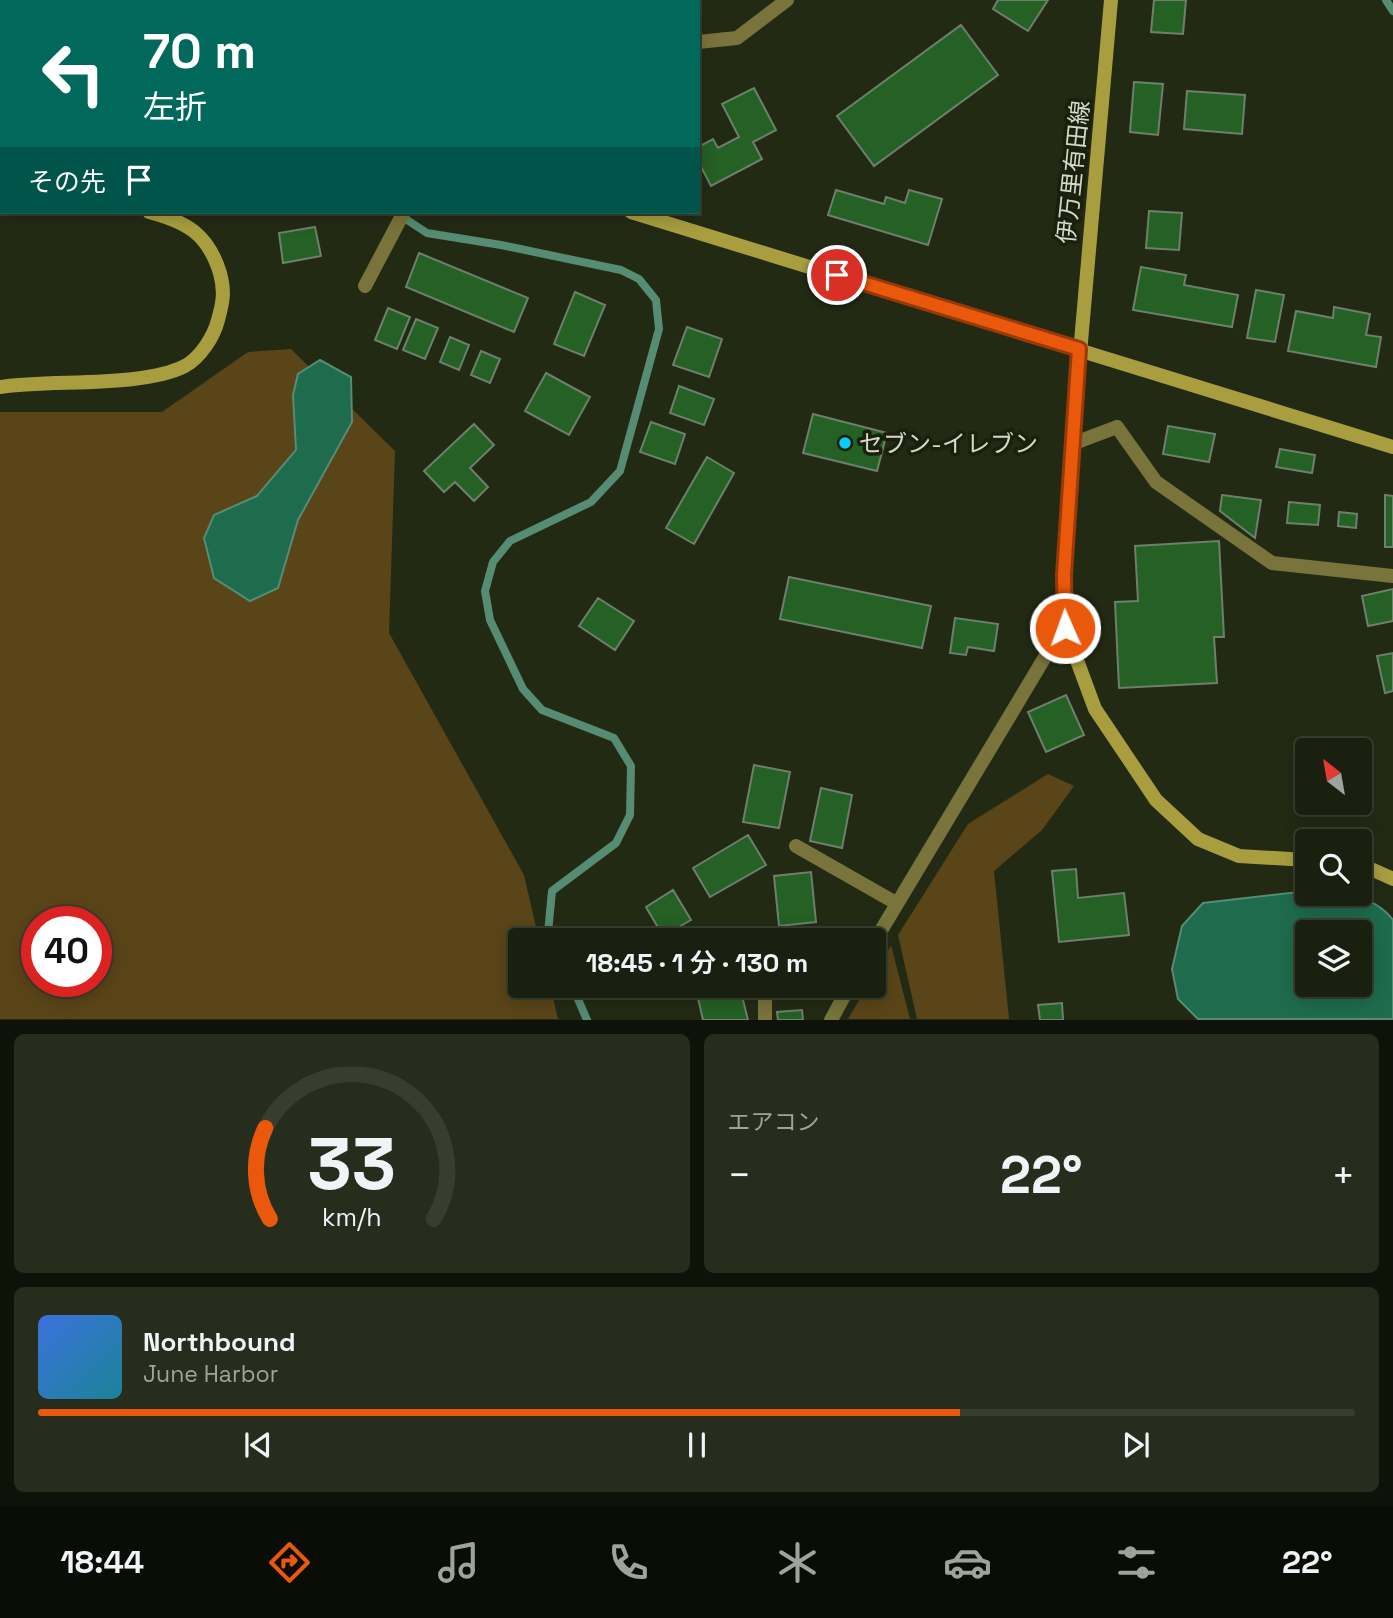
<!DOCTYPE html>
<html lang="ja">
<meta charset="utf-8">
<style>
:root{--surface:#1a200f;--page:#272d1d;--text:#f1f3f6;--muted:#9fa39e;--line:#383e2f;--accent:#ea580c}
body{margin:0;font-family:"Space Grotesk","Noto Sans JP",sans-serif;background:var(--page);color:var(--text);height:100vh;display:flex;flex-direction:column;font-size:26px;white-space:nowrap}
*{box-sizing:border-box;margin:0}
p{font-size:23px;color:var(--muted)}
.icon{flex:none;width:38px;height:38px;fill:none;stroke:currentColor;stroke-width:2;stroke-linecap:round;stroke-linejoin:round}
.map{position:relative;height:1020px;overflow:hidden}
.side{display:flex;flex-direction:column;gap:14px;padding:14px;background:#0e1208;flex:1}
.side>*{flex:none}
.hud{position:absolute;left:0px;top:0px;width:700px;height:214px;box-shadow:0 4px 18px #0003,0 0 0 2px var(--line);background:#00695c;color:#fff;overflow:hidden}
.needle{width:46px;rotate:329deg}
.tools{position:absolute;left:1295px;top:738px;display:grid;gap:14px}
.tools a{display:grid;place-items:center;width:77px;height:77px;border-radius:7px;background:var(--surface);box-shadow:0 4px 18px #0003,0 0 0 2px var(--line);font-size:35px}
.speed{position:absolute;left:21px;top:906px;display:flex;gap:14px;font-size:35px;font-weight:700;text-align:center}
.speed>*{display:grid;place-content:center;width:91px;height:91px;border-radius:50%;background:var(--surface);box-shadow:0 4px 18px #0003,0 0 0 2px var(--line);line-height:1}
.speed .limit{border:10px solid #d22;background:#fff;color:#111}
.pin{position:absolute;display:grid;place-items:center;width:60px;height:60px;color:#fff;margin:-30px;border:4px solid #fff;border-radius:50%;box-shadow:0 2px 7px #0007}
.me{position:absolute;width:77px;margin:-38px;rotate:358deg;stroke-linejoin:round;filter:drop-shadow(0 0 5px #0008)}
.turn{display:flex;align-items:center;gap:24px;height:147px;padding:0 28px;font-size:32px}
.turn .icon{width:91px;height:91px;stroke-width:2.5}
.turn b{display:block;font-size:49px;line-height:60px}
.then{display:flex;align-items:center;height:66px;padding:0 28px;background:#0003;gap:14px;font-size:26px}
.big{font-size:52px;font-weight:600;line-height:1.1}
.side .tile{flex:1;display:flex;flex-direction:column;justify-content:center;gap:10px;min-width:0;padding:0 24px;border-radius:10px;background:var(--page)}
.side .dial{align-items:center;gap:0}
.dial svg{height:182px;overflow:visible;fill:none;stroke:var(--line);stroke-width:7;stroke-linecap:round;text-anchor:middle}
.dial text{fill:var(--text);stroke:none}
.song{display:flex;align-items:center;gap:21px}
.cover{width:84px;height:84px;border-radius:10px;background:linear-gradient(135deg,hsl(220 70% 55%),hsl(190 70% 35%))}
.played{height:7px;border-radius:4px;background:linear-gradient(90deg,var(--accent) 70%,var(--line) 70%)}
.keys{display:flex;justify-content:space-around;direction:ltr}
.heat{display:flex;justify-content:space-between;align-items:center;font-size:38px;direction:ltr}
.side .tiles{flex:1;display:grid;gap:14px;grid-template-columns:1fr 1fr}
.tile:last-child{grid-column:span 2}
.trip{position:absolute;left:508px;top:928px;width:378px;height:70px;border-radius:7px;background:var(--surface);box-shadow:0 4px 18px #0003,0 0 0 2px var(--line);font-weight:600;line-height:70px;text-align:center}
.dock{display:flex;height:112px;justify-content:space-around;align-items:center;background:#0a0d06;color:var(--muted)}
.dock .icon{width:49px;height:49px}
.dock .active{color:var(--accent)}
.dock b{font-size:32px;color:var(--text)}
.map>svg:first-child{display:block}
.green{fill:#5a4518;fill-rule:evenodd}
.water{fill:#1f6b4e;stroke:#558c73;stroke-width:2;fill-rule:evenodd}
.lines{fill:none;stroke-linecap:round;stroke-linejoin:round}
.stream{stroke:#558c73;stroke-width:8}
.building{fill:#256025;stroke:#6c806b;stroke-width:2}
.lane{stroke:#79733c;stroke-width:14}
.street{stroke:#79733c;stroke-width:14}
.secondary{stroke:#a89e40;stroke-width:14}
.route-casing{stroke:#983908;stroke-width:18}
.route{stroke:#ea580c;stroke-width:12}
.poi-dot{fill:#0ecafa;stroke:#1a200b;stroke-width:2.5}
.labels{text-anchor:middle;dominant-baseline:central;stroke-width:7;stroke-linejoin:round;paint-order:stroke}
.street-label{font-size:24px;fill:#d3d8ca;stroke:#1a200b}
.poi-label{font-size:24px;fill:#d3d8ca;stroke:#1a200b;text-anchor:start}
</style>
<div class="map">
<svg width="1393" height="1020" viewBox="0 0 1393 1020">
<rect width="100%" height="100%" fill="#232a14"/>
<!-- green -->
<path class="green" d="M291 349 395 451 389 633 524 875 539 940H520V985H550L558 1019H0V412H162L248 352ZM37 922H96V982H37Z
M1048 774 1074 786 1042 830 994 871 1009 1019H917L898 935 968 824Z
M891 945 910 1019H848L868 985H873V976Z"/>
<!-- water -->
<path class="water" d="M320 360 351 377 352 422 298 520 278 588 250 601 214 578 204 538 214 515 257 496 296 450 293 395 298 374Z
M1307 891V894C1338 894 1372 892 1393 920V1019H1198L1178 999 1172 969 1182 926 1203 903ZM1307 933H1360V985H1307Z"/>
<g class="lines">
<!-- stream -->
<path class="stream" d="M297 0V2
M1386 0 1393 11
M395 212 427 233 501 245 621 270 639 279 656 300 659 329 620 471 591 502 510 541 493 562 485 591 490 620 523 689 542 710 614 738 631 766 630 815 616 843 552 891 548 933 551 940
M572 985 587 1020"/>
</g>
<!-- building -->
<path class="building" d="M998 0H1048L1028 31 993 9Z
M1154 0H1186L1183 34 1151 32Z
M961 25 998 75 874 166 837 116Z
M1134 82 1163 84 1158 135 1130 132Z
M754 88 776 130 753 142 762 159 711 186 698 161V147L713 139 718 148 739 137 722 104Z
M1187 91 1245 95 1242 134 1184 129Z
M836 190 884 204 886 197 905 203 909 190 942 199 928 245 828 215Z
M1149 211 1182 213 1179 250 1146 248Z
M315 227 321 256 283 263 279 233Z
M419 253 528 298 514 332 406 287Z
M1141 267 1186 275 1184 285 1238 295 1232 327 1133 310Z
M1256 290 1284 295 1275 342 1247 338Z
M575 292 605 305 584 356 554 344Z
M1334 307 1370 314 1366 335 1381 337 1376 367 1288 351 1296 311 1333 318Z
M388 308 410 317 397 349 375 340Z
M416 319 438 328 425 359 403 350Z
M687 327 722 339 709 377 673 365Z
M450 337 469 345 459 370 440 362Z
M481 351 500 359 490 383 471 375Z
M546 373 590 397 569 435 525 411Z
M679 386 714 399 704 425 670 413Z
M813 414 887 433 877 471 803 453Z
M651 422 685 434 675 464 640 452Z
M474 424 494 445 470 468 488 487 474 501 455 482 444 492 424 471Z
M1168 426 1215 434 1209 462 1163 454Z
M1280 449 1315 455 1312 473 1276 467Z
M707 457 734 473 694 544 666 528Z
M1222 495 1261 500 1255 538 1220 511Z
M1385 495 1393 496V547H1385Z
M1289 502 1320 505 1318 525 1287 523Z
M1339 512 1357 514 1356 528 1338 526Z
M1219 541 1224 637H1214L1217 683 1119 688 1115 602 1138 601 1135 546Z
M789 577 931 606 922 648 780 619Z
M1393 589V621L1368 626 1362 596Z
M598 598 634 621 615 650 579 626Z
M955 618 998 624 994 651 968 647 966 655 950 653Z
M1393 653V691L1385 693 1377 656Z
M1066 695 1084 735 1046 752 1028 712Z
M754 765 790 772 779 828 743 822Z
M821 788 852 795 842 848 810 841Z
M748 835 766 865 710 897 693 868Z
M1076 869 1078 898 1124 893 1129 935 1059 942 1052 871Z
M811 872 816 922 779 926 774 876Z
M673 890 691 920 663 936 646 907Z
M834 933 835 940H781V939Z
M740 988 748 1020H703L698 998Z
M1062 1003 1063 1020H1040L1038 1005Z
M802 1010 803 1020H778L777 1012Z"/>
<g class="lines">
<!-- lane -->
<path class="lane" d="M600 0 602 2
M650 0 652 2
M698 42 737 38 787 0"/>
<!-- street -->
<path class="street" d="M270 0V2
M425 0 426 2
M365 286 404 212
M1072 444 1117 427 1156 482 1272 563 1393 576
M796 846 896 903
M764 936V940
M873 944 1045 657 1065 628
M765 985V1020
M831 1020 850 985"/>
<!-- secondary -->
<path class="secondary" d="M1111 0 1072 444 1064 575 1065 628 1095 709 1156 800 1198 839 1239 856 1307 860
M0 50H2
M0 206H2
M631 212 1393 447
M0 387C53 379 141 388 185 366 201 357 214 336 218 320 223 302 225 292 220 273 208 234 187 222 149 212
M1360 864 1393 879"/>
</g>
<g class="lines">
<defs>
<path id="route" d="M837 275 1079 349 1064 575 1065 628"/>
</defs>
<!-- route casing -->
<use href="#route" class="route-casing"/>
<!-- route -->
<use href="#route" class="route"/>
</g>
<!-- markers -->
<circle class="poi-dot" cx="845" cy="443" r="7"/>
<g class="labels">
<!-- street labels -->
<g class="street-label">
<text transform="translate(1073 172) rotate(-84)">伊万里有田線</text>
</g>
<!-- poi labels -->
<g class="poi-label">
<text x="859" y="443">セブン-イレブン</text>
</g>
</g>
</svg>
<div class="tools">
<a><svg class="needle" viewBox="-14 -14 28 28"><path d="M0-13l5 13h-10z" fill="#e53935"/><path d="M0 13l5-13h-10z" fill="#9fa39e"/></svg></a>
<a><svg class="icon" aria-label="search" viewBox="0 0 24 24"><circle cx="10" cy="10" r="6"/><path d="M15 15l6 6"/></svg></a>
<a><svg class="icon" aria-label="layers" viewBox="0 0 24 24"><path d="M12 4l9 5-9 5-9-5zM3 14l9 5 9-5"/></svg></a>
</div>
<div class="speed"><div class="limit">40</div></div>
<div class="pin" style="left:837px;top:275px;background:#d93025"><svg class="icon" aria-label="arrive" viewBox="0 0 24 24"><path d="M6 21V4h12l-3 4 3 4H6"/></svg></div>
<svg class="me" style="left:1065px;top:628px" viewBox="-20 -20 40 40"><circle r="17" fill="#ea580c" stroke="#fff" stroke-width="3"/><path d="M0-11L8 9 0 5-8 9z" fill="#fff"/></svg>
<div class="trip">18:45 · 1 分 · 130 m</div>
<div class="hud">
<div class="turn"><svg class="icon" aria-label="left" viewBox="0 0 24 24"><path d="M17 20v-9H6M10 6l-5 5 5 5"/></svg><div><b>70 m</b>左折</div></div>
<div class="then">その先<svg class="icon" aria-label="arrive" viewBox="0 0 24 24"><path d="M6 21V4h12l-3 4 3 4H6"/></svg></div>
</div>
</div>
<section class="side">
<div class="tiles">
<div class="tile dial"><svg viewBox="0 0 100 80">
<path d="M14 69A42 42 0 1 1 86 69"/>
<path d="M14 69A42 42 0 0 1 12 29" stroke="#ea580c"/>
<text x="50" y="56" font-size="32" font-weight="700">33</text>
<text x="50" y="72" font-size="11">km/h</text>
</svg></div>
<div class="tile"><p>エアコン</p>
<div class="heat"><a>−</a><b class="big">22°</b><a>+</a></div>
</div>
<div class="tile">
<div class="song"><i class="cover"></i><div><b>Northbound</b><p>June Harbor</p></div></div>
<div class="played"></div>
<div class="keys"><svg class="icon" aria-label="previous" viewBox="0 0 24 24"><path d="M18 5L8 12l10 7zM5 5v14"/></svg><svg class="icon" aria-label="pause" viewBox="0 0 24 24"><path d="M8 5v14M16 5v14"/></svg><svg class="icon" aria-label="next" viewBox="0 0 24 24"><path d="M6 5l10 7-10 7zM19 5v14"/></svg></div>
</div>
</div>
</section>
<nav class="dock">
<b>18:44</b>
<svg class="icon active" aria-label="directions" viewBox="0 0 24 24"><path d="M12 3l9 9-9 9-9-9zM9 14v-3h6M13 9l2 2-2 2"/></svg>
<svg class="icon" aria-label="music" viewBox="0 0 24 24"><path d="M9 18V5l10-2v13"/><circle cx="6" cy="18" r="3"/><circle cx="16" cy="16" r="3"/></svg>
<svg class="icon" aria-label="phone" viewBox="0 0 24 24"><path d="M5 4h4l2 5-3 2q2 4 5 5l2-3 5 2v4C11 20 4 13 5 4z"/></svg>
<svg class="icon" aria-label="climate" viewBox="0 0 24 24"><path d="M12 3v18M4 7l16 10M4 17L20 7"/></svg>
<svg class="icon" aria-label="car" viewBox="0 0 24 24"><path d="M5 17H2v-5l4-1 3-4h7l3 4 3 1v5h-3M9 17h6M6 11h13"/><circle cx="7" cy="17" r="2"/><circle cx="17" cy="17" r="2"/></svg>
<svg class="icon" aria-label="filters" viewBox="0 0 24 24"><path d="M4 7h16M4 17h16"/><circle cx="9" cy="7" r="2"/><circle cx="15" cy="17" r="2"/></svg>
<b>22°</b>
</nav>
